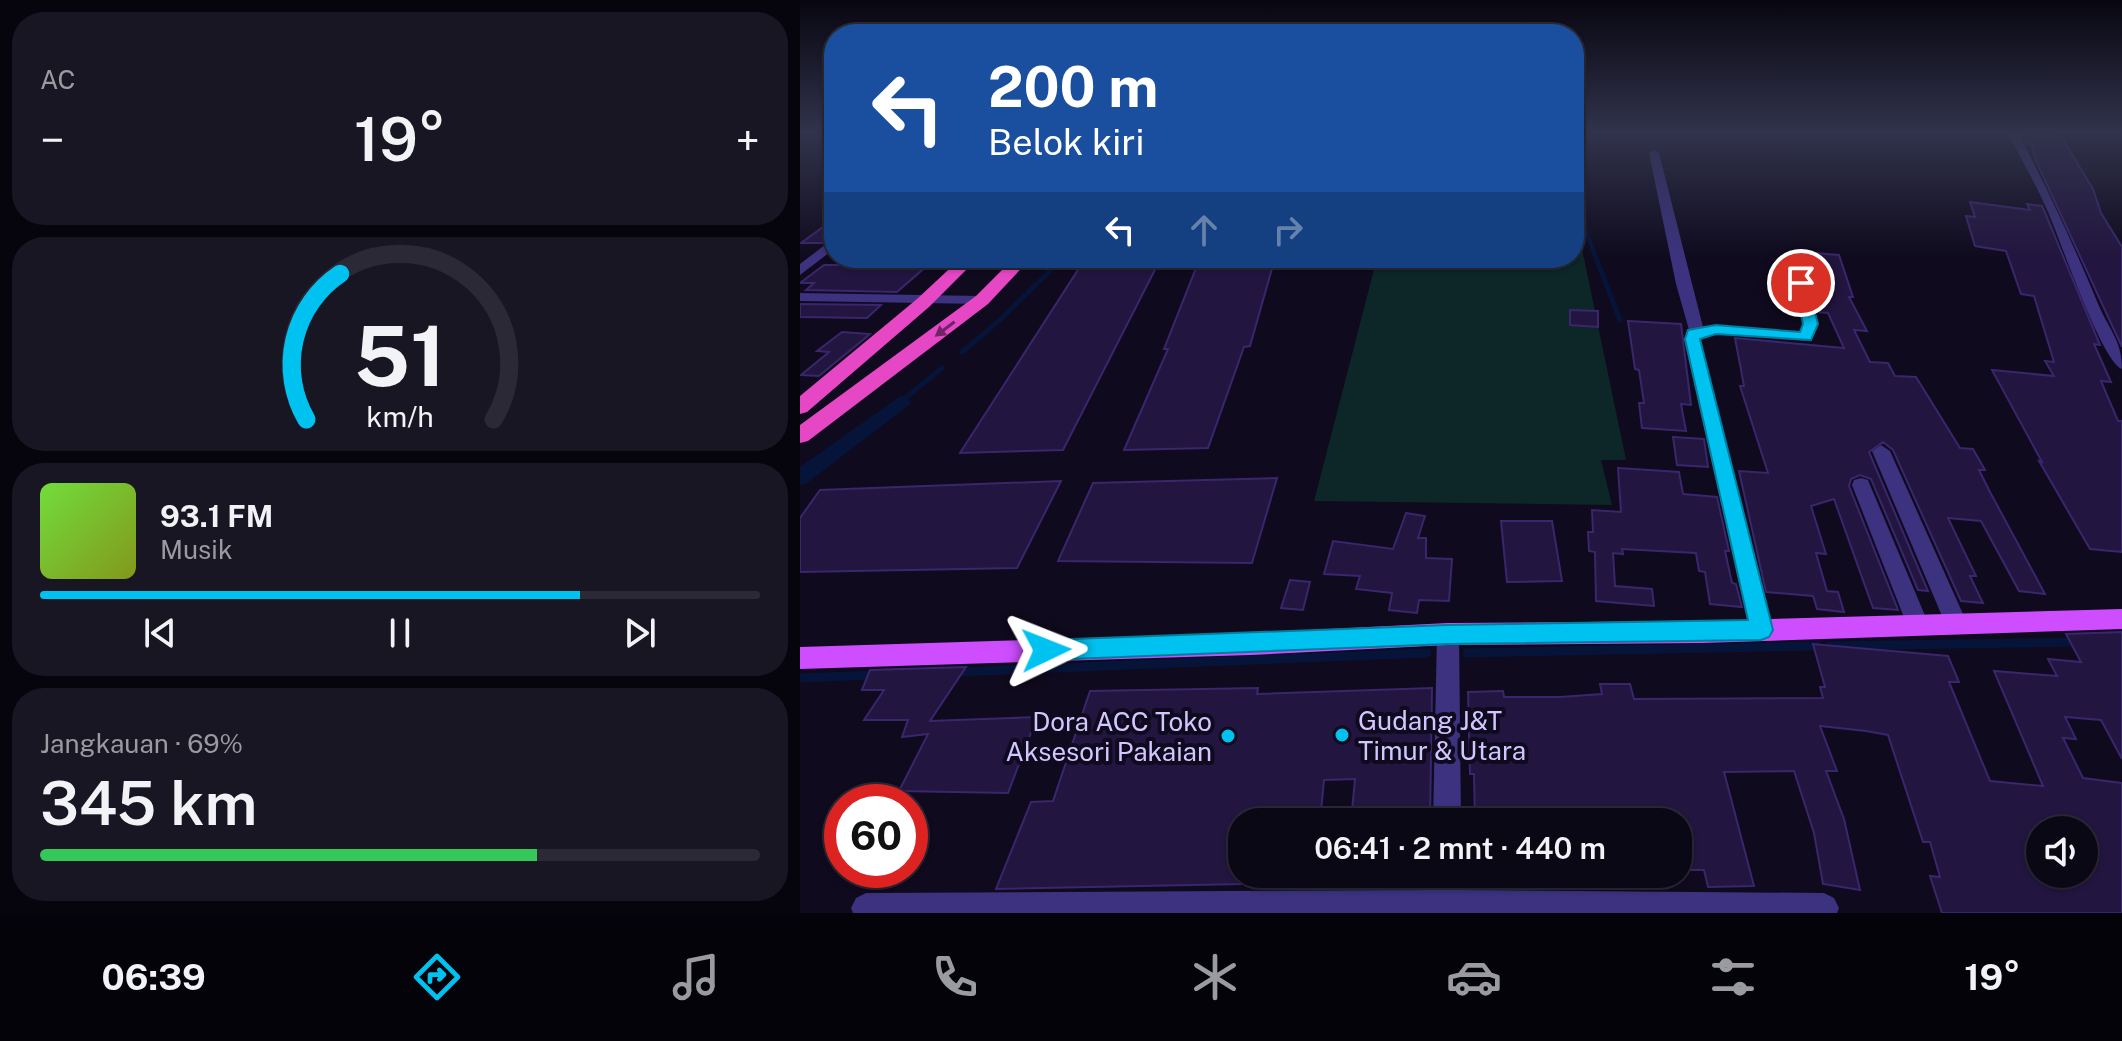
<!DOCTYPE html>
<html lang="id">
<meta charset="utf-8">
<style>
:root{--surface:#0b0816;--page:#191623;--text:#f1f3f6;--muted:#9a9aa1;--line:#2b2935;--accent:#00c2f1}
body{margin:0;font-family:"Public Sans",sans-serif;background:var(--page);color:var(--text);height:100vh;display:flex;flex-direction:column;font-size:30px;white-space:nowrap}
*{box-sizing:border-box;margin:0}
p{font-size:26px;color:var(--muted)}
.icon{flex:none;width:44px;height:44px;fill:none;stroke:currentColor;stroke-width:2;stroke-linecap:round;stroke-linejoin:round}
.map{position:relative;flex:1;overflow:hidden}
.drawer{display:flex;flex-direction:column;gap:12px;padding:12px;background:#06040c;width:800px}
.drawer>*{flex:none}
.top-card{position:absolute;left:24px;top:24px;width:760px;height:244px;border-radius:32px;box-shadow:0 2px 6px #0004,0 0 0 2px var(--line);background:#1a4fa0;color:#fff;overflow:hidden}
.tools{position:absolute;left:1226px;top:816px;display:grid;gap:16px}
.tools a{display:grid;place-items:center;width:72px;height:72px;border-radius:50%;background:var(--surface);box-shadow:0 2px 6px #0004,0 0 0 2px var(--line);font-size:40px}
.speed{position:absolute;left:24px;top:784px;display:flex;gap:16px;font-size:40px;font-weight:700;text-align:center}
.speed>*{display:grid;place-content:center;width:104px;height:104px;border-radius:50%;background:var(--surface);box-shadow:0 2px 6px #0004,0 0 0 2px var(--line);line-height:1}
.speed .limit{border:12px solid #d22;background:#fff;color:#111}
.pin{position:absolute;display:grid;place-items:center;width:68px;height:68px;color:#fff;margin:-34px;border:4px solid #fff;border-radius:50%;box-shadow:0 2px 8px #0007}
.me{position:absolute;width:88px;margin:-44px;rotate:88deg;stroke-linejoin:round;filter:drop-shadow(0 0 6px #0008)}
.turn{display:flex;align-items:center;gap:28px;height:168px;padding:0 32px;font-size:36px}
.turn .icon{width:104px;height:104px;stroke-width:2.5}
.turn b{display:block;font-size:56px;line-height:68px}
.lanes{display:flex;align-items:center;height:76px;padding:0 32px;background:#0003;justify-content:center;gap:40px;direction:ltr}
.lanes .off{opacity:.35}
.big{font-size:60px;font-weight:600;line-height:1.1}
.drawer .card{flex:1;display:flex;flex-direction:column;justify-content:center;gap:12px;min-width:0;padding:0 28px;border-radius:32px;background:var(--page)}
.drawer .dial{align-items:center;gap:0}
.dial svg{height:208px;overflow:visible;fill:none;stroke:var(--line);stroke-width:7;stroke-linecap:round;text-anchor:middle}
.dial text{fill:var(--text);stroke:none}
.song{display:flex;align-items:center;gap:24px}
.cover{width:96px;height:96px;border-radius:12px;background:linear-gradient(135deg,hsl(100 70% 55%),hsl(70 70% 35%))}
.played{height:8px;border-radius:4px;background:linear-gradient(90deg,var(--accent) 75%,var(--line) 75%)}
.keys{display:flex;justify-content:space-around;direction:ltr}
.heat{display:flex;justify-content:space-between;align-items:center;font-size:44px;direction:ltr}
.charge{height:12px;border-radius:6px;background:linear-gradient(90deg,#34c759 69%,var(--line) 0)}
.trip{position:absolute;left:428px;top:808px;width:464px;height:80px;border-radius:32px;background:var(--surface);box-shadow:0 2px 6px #0004,0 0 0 2px var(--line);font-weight:600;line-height:80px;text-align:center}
.menu{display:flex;height:128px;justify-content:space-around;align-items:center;background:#040309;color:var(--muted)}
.menu .icon{width:56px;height:56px}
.menu .on{color:var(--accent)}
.menu b{font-size:36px;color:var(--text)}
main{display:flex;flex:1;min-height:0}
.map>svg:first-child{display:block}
.green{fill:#0d2627}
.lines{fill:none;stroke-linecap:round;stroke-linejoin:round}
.stream-far2{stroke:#06143a;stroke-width:4}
.stream-far1{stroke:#06143a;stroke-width:5}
.stream{stroke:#06143a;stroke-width:9}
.canal{fill:#06143a;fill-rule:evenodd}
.building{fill:#22153f;stroke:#3a266c;stroke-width:2;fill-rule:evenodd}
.minor{fill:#3c327f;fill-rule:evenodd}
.primary{fill:#cd4dff;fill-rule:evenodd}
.trunk{fill:#e647c4;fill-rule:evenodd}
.oneway{fill:#702568}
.route{fill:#00c2f1;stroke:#007e9d;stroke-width:2}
.poi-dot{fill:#00c2f1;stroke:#0f0a1d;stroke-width:3}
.labels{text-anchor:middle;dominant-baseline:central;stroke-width:8;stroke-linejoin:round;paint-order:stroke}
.near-poi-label{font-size:26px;fill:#d2c6ff;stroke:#0f0a1d;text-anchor:start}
</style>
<main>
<section class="drawer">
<div class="card"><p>AC</p>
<div class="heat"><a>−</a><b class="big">19°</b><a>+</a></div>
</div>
<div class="card dial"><svg viewBox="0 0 100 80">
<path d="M14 69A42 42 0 1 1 86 69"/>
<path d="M14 69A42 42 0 0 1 27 13" stroke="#00c2f1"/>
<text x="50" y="56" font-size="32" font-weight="700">51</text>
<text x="50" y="72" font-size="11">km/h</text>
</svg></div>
<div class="card">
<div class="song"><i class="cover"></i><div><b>93.1 FM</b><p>Musik</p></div></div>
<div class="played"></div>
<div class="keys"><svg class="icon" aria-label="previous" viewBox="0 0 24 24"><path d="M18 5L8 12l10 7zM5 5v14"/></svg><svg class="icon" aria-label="pause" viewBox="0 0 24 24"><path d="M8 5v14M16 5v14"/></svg><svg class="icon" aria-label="next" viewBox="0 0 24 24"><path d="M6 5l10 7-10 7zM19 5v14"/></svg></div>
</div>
<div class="card"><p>Jangkauan · 69%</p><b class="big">345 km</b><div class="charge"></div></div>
</section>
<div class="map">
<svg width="1322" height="913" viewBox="0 0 1322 913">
<rect width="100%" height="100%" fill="#0f0a1d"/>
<!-- green -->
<path class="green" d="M774 210 826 460H801L812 505 514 501 577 258H774Z"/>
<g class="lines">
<!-- stream-far2 -->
<path class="stream-far2" d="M774 167 787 234 795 255"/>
<!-- stream-far1 -->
<path class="stream-far1" d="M794 253 820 320
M162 352 200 320 261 260
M102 401 142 368"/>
<!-- stream -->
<path class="stream" d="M1030 646 1278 642
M667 653 1018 646
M155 672 627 653
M0 678 76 675"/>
<!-- canal -->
<path class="canal" d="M102 395 111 401 109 405 7 483 0 485V467Z"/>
</g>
<!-- building -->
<path class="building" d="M1221 131H1248L1249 136 1262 138 1293 189 1301 213 1322 247V347L1236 161 1232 145 1227 144Z
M1170 202 1230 210 1227 204 1242 206 1246 215 1300 345 1294 344 1311 382 1301 381 1318 421H1322V552L1290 549 1239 461 1242 462 1192 370 1254 376 1245 361 1254 362 1234 296 1221 294 1206 251 1175 246 1166 216 1175 217Z
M34 219V235L22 243H1Z
M1014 253 1039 255 1053 297H1049L1067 331 1054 330 1070 362 1088 363 1095 376 1116 377 1160 448 1173 449 1185 470H1179L1190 492 1245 594 1219 591 1181 521 1148 518 1176 576H1170L1183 603 1161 601 1093 450 1083 442 1069 452 1128 591 1118 590 1071 479 1060 475 1051 479 1049 486 1098 610 1073 608 1034 499 1011 506 1026 554 1016 553 1027 591 1038 592 1044 612 1017 609 1013 596 966 592 939 471 968 473 940 386H944L935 338 1044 348 1028 313 1017 312 1006 271 1020 272Z
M57 258H97L92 262 129 264 97 292 6 290 14 283H0L24 265H50Z
M321 258H361L263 450 160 453 285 259Z
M400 258H475L450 346 444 347 408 448 324 450 368 349H364Z
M0 304 81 305 67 318 0 317Z
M770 310 798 311V327L770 325Z
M828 321 881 324 891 405 881 404 886 431 842 428 839 403H844L839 370 835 369Z
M42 332 70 334 19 376 1 375 29 352 17 351Z
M873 437 904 439 908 467 877 465Z
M818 468 879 472 883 494 917 497 929 551H925L932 583 936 584 942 607 910 604 905 572 899 571 896 553 822 549 823 554 813 553 815 586 852 589 854 606 796 601 795 552 789 551 788 532H793L792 510 821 512Z
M477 478 452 563 258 561 293 483Z
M261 481 217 568 0 572V518L20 490Z
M606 513 625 516 618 538H626V558L652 559 649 601 619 600 617 613 589 610 592 593 556 589 560 576 524 574 533 541 593 549Z
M701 521H752L762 581 707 582Z
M490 580 510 582 503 610 481 608Z
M1322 632V759L1301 720 1265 717 1276 739 1263 738 1283 778 1322 783V913H1142L1130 876 1140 877 1130 842H1123L1088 735 1066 731 1020 726 1037 771H1026L1044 819 1060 890 1023 884 1014 833 994 771 924 772 954 886 908 887 904 870H878V822H675L674 774H670L668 692 703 691 704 697H760L802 694 800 684H830L834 699 1023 698 1020 687H1025L1013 644 1148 656 1159 682H1149L1190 781 1243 786 1194 671 1257 676 1248 659 1281 662 1266 634ZM1240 830H1284V874H1240Z
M166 667 130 721 237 717 208 793 99 791 128 734 102 737 108 720H64L84 690H62L70 670Z
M458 688 457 694 632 688 630 822H551L555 779 524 780 520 822H442V884L196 889 231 802 253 801 290 691Z"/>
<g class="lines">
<!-- minor -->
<path class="minor" d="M1207 131H1217C1248 189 1274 246 1299 306 1310 331 1322 341 1322 369 1302 362 1260 240 1249 214 1237 186 1221 159 1207 131Z
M854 150 859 153 903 327 916 326 1000 332 1003 324 990 272 997 268 1004 272 1017 324 1013 337 1006 341 916 334 900 337 972 630 969 637 961 640 953 637 950 630 884 339 889 330 876 284 849 153Z
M34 238V249L0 275V264Z
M0 293 182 296 189 300 182 304 0 301Z
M1081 445 1090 451 1167 623 1164 630 1156 633 1148 630 1145 623 1072 451Z
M1061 478 1068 480 1070 485 1129 625 1126 632 1118 635 1110 632 1107 625 1052 485 1054 480Z
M648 624 656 627 659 634 661 822H633L637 634 640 627Z
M633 874H661V890L1024 893 1034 898 1039 908 1037 913H53L51 908 56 898 66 893 633 890Z"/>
<!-- primary -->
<path class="primary" d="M1322 609V629L903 643 648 645 451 655 0 669V647L451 633 648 623 903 621Z"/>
<!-- trunk -->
<path class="trunk" d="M161 258H178L129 307 7 412 0 414V396L117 299Z
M214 258H231L188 304 8 441 0 443V425L176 296Z"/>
</g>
<!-- one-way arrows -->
<defs><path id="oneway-solid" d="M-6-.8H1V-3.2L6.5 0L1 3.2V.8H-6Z" transform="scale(2)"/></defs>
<use class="oneway" href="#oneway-solid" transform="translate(145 329) rotate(143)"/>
<!-- sky -->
<linearGradient id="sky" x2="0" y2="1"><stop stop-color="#080610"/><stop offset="0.51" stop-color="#31334c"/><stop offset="1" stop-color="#31334c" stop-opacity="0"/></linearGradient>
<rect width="1322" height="259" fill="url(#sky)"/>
<!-- route -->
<path class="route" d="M1001 279 1007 283 1018 324 1011 340 916 334 900 339 973 630 969 637 961 640 648 644 246 660 238 657 235 650 238 643 246 640 648 625 948 620 885 339 888 330 916 325 1000 332 1003 324 994 283Z"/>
<!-- markers -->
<g class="poi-dot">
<circle cx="542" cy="735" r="8"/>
<circle cx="428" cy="736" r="8"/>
</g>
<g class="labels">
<!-- near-poi labels -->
<g class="near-poi-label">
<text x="558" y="720">Gudang J&amp;T<tspan x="558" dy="30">Timur &amp; Utara</tspan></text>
<text x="412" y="721" text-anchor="end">Dora ACC Toko<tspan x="412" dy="30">Aksesori Pakaian</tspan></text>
</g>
</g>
</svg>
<div class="tools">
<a><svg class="icon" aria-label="sound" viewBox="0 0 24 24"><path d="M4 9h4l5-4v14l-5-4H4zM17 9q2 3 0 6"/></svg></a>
</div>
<div class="speed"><div class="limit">60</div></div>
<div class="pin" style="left:1001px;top:283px;background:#d93025"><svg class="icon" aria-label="arrive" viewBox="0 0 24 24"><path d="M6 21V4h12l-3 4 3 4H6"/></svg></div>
<svg class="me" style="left:246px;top:650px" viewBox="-20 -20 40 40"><path d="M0-17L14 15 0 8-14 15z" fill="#00c2f1" stroke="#fff" stroke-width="4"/></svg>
<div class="trip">06:41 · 2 mnt · 440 m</div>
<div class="top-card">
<div class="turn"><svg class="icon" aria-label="left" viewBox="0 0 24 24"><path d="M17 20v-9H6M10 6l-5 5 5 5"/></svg><div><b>200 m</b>Belok kiri</div></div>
<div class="lanes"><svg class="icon" aria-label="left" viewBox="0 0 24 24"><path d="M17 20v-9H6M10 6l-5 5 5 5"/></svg><svg class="icon off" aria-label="ahead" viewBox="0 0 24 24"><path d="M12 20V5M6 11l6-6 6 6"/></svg><svg class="icon off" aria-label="right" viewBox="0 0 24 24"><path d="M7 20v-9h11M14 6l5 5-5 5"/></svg></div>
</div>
</div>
</main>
<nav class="menu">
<b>06:39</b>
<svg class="icon on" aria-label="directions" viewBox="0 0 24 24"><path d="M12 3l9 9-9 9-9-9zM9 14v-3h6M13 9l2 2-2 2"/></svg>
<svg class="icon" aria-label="music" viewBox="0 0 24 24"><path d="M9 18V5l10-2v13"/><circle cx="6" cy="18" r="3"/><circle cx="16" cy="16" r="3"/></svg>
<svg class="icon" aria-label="phone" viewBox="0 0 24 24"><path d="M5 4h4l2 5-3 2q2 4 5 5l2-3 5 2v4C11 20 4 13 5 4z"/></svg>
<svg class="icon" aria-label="climate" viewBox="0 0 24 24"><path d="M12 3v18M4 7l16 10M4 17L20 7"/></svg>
<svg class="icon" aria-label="car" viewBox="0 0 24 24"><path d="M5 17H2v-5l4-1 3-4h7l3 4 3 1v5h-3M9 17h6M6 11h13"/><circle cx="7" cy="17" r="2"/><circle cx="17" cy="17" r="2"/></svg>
<svg class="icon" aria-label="filters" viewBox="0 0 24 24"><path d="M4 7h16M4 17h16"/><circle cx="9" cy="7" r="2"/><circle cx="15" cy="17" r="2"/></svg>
<b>19°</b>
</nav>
